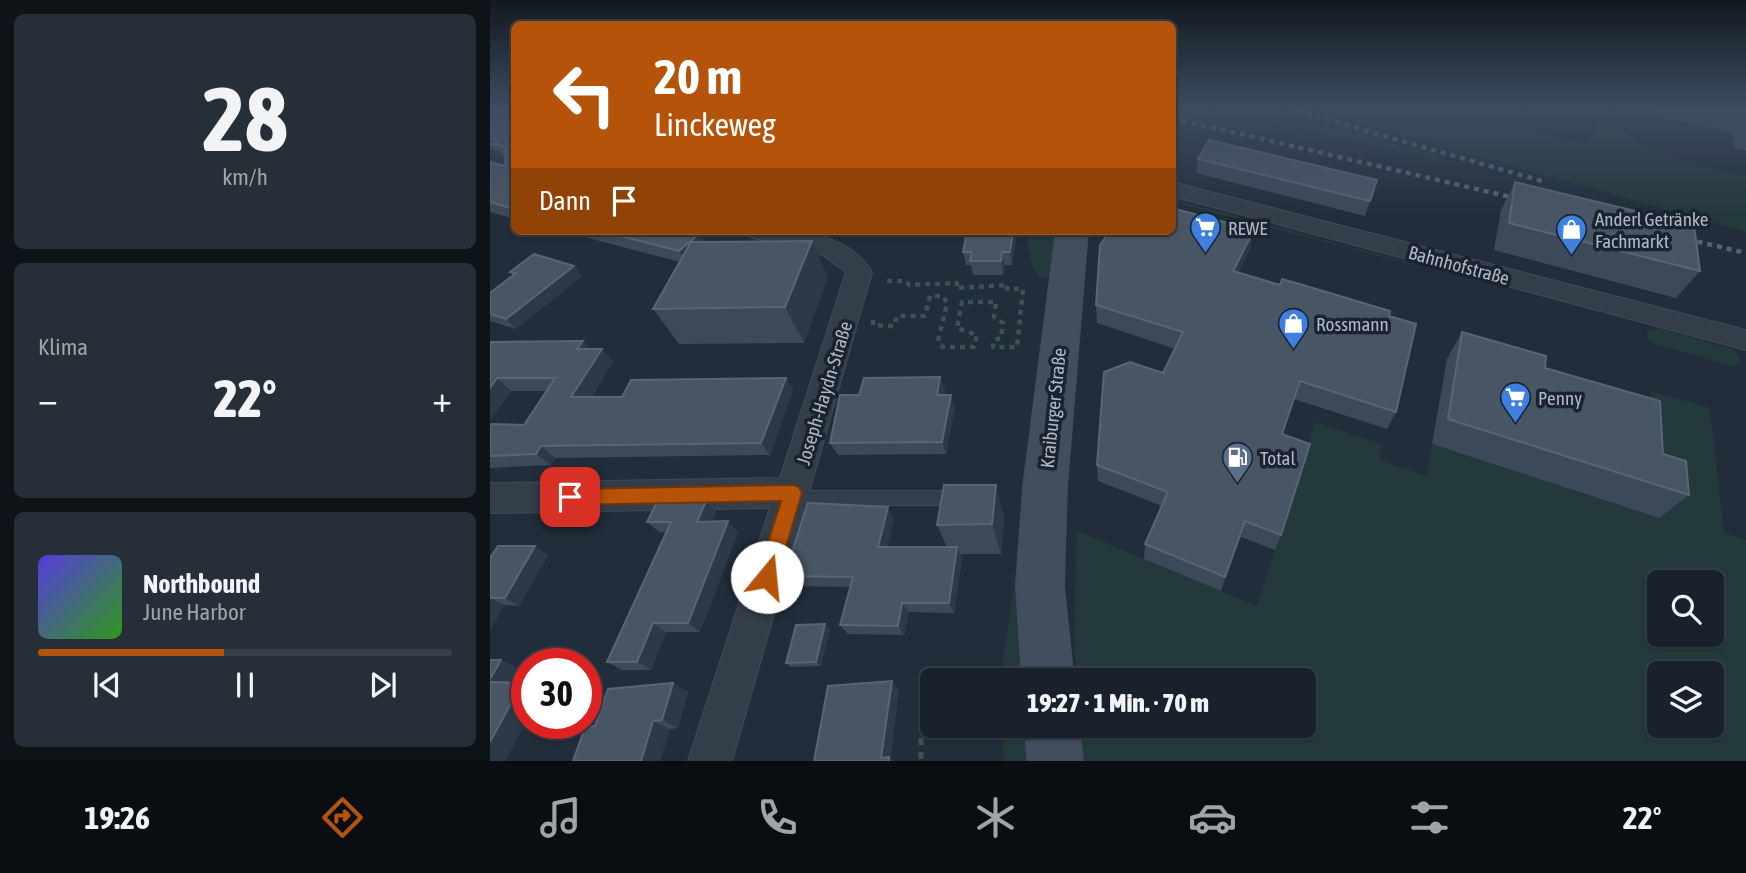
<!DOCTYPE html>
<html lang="de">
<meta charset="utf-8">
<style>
:root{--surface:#19222c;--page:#262f38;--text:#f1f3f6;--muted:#9fa4a9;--line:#373f48;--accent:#b45309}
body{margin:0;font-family:"Asap Condensed",sans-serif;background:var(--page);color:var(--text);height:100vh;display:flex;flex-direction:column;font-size:26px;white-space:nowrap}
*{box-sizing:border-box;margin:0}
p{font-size:23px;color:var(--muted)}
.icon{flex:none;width:38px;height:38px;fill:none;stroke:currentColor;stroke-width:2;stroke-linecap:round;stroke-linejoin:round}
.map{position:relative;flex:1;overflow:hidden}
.panel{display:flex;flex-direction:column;gap:14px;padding:14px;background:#0e1318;width:490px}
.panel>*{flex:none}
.top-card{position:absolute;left:21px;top:21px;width:665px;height:214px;border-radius:10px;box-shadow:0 2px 5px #0004,0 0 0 2px var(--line);background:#b45309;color:#fff;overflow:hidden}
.buttons{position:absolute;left:1157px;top:570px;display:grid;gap:14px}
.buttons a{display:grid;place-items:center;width:77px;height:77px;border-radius:10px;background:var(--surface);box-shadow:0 2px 5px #0004,0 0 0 2px var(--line);font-size:35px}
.speed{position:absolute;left:21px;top:648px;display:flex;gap:14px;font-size:35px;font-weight:700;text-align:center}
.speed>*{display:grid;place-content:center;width:91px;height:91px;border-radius:50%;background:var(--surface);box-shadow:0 2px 5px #0004,0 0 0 2px var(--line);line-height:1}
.speed .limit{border:10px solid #d22;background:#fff;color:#111}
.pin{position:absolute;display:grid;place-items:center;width:60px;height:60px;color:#fff;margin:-30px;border-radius:14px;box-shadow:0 4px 10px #0006}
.me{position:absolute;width:77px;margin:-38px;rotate:17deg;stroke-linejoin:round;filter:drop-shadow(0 0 5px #0008)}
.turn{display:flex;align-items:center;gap:24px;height:147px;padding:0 28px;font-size:32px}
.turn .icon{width:91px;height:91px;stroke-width:2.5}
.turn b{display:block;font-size:49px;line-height:60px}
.then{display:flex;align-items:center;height:66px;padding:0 28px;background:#0003;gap:14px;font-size:26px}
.big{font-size:52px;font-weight:800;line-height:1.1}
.panel .tile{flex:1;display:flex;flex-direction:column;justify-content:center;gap:10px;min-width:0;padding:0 24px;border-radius:10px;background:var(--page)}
.panel .dial{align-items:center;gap:0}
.dial b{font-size:91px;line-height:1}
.song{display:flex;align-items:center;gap:21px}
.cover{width:84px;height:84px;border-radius:10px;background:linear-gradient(135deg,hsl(250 70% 55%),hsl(110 70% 35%))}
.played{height:7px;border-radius:4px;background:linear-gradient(90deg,var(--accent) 45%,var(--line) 45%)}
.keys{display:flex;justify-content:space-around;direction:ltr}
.heat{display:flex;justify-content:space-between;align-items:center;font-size:38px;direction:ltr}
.trip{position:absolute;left:430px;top:668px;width:396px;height:70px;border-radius:10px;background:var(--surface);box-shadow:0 2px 5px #0004,0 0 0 2px var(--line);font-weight:800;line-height:70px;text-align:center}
.dock{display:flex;height:112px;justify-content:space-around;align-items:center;background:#0a0e12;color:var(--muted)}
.dock .icon{width:49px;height:49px}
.dock .current{color:var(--accent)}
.dock b{font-size:32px;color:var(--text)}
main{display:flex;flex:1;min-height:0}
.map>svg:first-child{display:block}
.green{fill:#23393b;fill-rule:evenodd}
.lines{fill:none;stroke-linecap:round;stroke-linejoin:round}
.lane-casing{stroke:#414a56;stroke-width:2}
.street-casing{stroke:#414a56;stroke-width:2}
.secondary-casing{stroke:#414a56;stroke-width:2}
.path-far1{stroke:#3b5253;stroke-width:4.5;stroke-dasharray:5 5;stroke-linecap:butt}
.path{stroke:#3b5253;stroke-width:5;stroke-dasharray:7 7;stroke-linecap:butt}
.lane{fill:#343e4a;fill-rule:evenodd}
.street{fill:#343e4a;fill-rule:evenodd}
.secondary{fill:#424e5d;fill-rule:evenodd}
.rail{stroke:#566371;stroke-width:4.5;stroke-dasharray:5 5;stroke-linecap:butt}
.wall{fill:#3c4958}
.shaded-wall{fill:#2c3947}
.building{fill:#485564;stroke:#586573;stroke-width:2}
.route{fill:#b45309;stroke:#753606;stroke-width:2}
.labels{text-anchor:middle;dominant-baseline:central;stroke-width:7;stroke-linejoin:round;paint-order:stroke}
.poi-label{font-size:19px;fill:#afb9c6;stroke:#1a232f;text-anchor:start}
.street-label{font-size:19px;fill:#afb9c6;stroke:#1a232f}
</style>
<main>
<section class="panel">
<div class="tile dial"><b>28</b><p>km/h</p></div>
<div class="tile"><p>Klima</p>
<div class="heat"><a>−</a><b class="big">22°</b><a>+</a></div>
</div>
<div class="tile">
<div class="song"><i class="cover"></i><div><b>Northbound</b><p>June Harbor</p></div></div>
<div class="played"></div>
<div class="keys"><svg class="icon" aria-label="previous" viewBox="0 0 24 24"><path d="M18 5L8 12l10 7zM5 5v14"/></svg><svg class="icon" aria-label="pause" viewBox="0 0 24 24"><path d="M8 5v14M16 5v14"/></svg><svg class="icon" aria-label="next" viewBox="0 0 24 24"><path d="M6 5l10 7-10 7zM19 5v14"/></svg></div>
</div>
</section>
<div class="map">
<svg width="1256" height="761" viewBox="0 0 1256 761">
<rect width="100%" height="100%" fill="#212d3a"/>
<!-- green -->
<path class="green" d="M716 108H781L943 154 962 164Z
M819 108H947L1100 145 1108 108H1121L1119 119C1155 156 1207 165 1256 175V232Z
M683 199 928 265 931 267 683 202Z
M536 231H569L565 277H549L542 266Z
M1168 328 1242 349 1249 356 1250 363 1242 366 1165 344 1158 338 1157 332Z
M1161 391 1220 408 1234 533 1256 540V761H593L589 726H814V681H586L584 622 587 531 767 606 825 422 892 444 889 460 936 476 942 444 1168 518ZM1169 583H1222V635H1169ZM1169 674H1222V726H1169Z
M533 524V681H510Z
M511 726H534L536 761H514Z"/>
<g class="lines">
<defs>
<path id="lane" d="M302 491H468L474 493 476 498 474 503 468 505H302L296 503 294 498 296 493Z"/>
<path id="street" d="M682 182 1256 330V350L682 196Z
M257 231C301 231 356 229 382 272L242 761H198L280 508 0 513V483L290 478 356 272 331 254 260 237Z"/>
<path id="secondary" d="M566 231H598L577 487 574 586 584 681H532L526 586 533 487Z
M535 726H589L593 761H537Z"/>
</defs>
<!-- lane casing -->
<use href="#lane" class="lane-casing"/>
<!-- street casing -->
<use href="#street" class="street-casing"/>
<!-- secondary casing -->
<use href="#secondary" class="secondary-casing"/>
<!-- path-far1 -->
<path class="path-far1" d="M383 320V325L404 326 407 316H435L440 296H453L457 303 448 341 453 347H484L487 335 467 328 472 302H506L504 317 513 323 511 338 504 340 503 347H527L533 289H517L518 285 466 288 467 283 419 285 416 281H395L394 284"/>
<!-- path -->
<path class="path" d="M431 724V761"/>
<!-- lane -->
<use href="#lane" class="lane"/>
<!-- street -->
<use href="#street" class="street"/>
<!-- secondary -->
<use href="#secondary" class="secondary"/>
<!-- rail -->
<path class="rail" d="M797 108 1052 181
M682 118 1038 201
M1188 237 1256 253"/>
</g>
<!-- wall -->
<path class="wall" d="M0 108H24V219L0 212V162L15 166 16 158 14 157 9 151 0 149Z
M1169 108H1256V151L1244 148 1243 133 1168 116Z
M708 159 887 180 875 216 706 173Z
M1025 182 1210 271 1186 298 1004 250 1011 210Z
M764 230 760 248 748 273 899 316 906 412 897 429 804 399 792 434 791 535 785 550 751 537 731 591 654 559 655 544 672 506 608 481 607 465 673 373 685 349 607 323 606 305Z
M71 231H205L210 233 216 242 338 277 314 343 189 344 163 309 190 262Z
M526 238 522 265H515L513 275H483L481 265H476L473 252Z
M84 266 92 276 26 329 0 321V293L23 275 20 272Z
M972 332 1055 368 1199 495 1169 518 942 444 957 359Z
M0 342 99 349 123 361 102 397H132L296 378 303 390 280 455 65 458 61 465 0 468V424L34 425 57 391H21L0 420Z
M455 390 454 395 465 408 456 454 348 455 340 443 369 395Z
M216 501 226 512 222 522 248 532 210 632H176L161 670H132L117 662 176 532H169L157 522Z
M514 516 511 554H471L472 558 464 613 419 612 414 635 358 634 350 625 360 587 303 586 294 576 404 519 397 547H457L447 525Z
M58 555 29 606 14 605 0 630V558Z
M340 629 331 666 301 667 296 663Z
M183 683 198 692 188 728 180 729 170 761H83L105 726Z"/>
<!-- shaded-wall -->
<path class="shaded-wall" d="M764 230 760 248 740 290 743 271Z
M241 231H254L245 238Z
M523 231H525L526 238 522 265 520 252Z
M210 233 218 246 198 264 189 251Z
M322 241 338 277 314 343 295 307Z
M512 252 515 265 513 275 511 261Z
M84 266 92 276 26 329 16 319Z
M93 341 104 354 87 349Z
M112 349 123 361 94 410 81 397Z
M450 377 455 390 452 408 447 395Z
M7 378 21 391 0 420V388Z
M296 378 303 390 280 455 271 443Z
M461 395 465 408 456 454 452 442Z
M51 446 65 458 61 465 46 454Z
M506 485 514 516 511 554 502 524Z
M216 501 226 512 218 532 207 522Z
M398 507 404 519 395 557 388 547Z
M238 521 248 532 210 632 198 623Z
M755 521 751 537 731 591 735 577Z
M45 546 58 555 29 606 15 598Z
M467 547 472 558 464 613 459 603Z
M0 598 14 605 0 630Z
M412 603 419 612 414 635 408 626Z
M163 623 176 632 161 670 147 662Z
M335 624 340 629 331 666 326 662Z
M11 660 31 669 19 691 0 683V679Z
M402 681 409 690 401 758 404 761H395L391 758Z
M32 683 37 685V719L16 761H0V742Z
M183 683 198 692 188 728 172 720Z
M163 721 180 729 170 761H151Z"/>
<!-- building -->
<path class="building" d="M0 108H24V174L23 180H24V209L0 202V162L15 166 16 148 3 144 9 141 0 139Z
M1241 108H1256V111Z
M719 140 887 180 880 201 708 159Z
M1025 182 1204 225 1210 271 1019 223Z
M682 208 764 230 743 271 790 285 792 279 833 291 900 311 899 316 926 324 906 412 810 381 792 434 820 444 791 535 755 521 735 577 655 544 678 492 607 465 614 372 640 362 673 373 693 332 606 305 610 245 620 231H682Z
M111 231H205L210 233 189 251Z
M477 231H523L520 252H512L511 261H480L482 252H473Z
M322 241 295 307 163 309 201 242Z
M44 254 84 266 16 319 0 314V293L26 273 20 272Z
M972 332 1056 356 1055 368 1170 401 1173 454 1196 461 1199 495 958 419Z
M93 341 87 349H112L81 397H132L141 380 296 378 271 443 51 446 46 454 0 456V424L34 425 65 378H7L0 388V342Z
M450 377 447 395H461L452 442 340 443 350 395H369L374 378Z
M454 485H506L502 524 447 525Z
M216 501 207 522 238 521 198 623H163L147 662H117L181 522H157L167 502Z
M318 503 398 507 388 547H467L459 603H412L408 626 350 625 363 577 294 576Z
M8 546H45L15 598H0V558Z
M335 624 326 662 296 663 306 625Z
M0 660H11L0 679Z
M402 681 391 758 399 757V761H324L338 686Z
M0 682 32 683 0 742Z
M183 683 172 720 163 721 151 761H83L95 727 105 726 118 689Z"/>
<!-- sky -->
<linearGradient id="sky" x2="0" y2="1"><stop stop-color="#121920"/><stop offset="0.5" stop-color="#3d4c60"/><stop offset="1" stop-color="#3d4c60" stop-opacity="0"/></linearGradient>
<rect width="1256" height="215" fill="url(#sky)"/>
<!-- route -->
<path class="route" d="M303 485 309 487 312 493 287 577 284 583 277 586 270 583 267 577 291 501 80 505 73 503 71 497 73 491 80 489Z"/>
<!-- icons -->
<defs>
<symbol id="supermarket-pin" viewBox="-11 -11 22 30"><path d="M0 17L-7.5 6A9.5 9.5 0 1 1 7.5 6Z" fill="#3f7fe0" stroke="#1a232f"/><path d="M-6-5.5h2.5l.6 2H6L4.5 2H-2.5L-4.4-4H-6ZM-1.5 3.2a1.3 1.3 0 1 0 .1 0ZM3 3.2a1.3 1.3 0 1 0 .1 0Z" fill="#fff"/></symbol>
<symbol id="shop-pin" viewBox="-11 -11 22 30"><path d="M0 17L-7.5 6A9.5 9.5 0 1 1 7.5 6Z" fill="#3f7fe0" stroke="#1a232f"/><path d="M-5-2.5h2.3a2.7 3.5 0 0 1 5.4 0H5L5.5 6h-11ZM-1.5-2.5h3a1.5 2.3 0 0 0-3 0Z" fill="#fff"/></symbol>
<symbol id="fuel-pin" viewBox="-11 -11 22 30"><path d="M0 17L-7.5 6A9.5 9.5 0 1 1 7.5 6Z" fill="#5c6f8a" stroke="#1a232f"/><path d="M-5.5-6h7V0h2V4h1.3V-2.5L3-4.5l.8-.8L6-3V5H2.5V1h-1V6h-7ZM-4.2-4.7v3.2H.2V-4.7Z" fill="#fff"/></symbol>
</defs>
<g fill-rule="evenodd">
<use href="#supermarket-pin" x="698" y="210" width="35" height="47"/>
<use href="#shop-pin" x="1064" y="212" width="35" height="47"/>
<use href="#shop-pin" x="786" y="306" width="35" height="47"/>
<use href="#supermarket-pin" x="1008" y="380" width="35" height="47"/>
<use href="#fuel-pin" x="730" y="440" width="35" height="47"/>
</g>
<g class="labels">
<!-- poi labels -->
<g class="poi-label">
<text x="1105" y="219">Anderl Getränke<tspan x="1105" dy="22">Fachmarkt</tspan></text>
<text x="738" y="228">REWE</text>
<text x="826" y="324">Rossmann</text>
<text x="1048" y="398">Penny</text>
<text x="770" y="458">Total</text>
</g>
<!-- street labels -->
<g class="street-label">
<text transform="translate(969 265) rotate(15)">Bahnhofstraße</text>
<text transform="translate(334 393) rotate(-73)">Joseph-Haydn-Straße</text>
<text transform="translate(563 408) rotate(-84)">Kraiburger Straße</text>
</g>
</g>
</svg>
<div class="buttons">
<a><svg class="icon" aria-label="search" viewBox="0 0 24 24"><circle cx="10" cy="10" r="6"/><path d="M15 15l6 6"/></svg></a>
<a><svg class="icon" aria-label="layers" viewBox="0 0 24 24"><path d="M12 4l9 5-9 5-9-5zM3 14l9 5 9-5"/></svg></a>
</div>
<div class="speed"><div class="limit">30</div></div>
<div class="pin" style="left:80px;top:497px;background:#d93025"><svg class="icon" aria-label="arrive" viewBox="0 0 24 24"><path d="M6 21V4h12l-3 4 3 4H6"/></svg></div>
<svg class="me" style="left:277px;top:577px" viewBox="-20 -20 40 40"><circle r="19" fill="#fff"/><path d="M0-13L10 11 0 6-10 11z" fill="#b45309"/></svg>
<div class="trip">19:27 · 1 Min. · 70 m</div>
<div class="top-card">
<div class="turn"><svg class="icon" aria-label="left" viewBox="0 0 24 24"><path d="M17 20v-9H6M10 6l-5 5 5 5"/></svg><div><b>20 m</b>Linckeweg</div></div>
<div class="then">Dann<svg class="icon" aria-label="arrive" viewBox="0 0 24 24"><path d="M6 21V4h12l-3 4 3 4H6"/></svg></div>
</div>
</div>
</main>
<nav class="dock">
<b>19:26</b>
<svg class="icon current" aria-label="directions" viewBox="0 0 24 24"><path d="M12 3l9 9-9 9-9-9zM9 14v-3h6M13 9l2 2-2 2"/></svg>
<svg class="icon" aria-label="music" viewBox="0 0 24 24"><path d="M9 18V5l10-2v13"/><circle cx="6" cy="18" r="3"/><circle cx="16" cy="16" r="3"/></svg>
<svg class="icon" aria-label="phone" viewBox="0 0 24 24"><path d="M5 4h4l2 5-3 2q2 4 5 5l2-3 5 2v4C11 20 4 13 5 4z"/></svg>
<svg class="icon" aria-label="climate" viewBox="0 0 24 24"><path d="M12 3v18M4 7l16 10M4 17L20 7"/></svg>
<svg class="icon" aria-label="car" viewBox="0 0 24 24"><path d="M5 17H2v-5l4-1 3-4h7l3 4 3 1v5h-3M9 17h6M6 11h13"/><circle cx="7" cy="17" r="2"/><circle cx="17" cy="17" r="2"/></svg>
<svg class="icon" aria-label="filters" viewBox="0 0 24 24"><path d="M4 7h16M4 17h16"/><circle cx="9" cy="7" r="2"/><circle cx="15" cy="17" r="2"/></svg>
<b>22°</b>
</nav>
